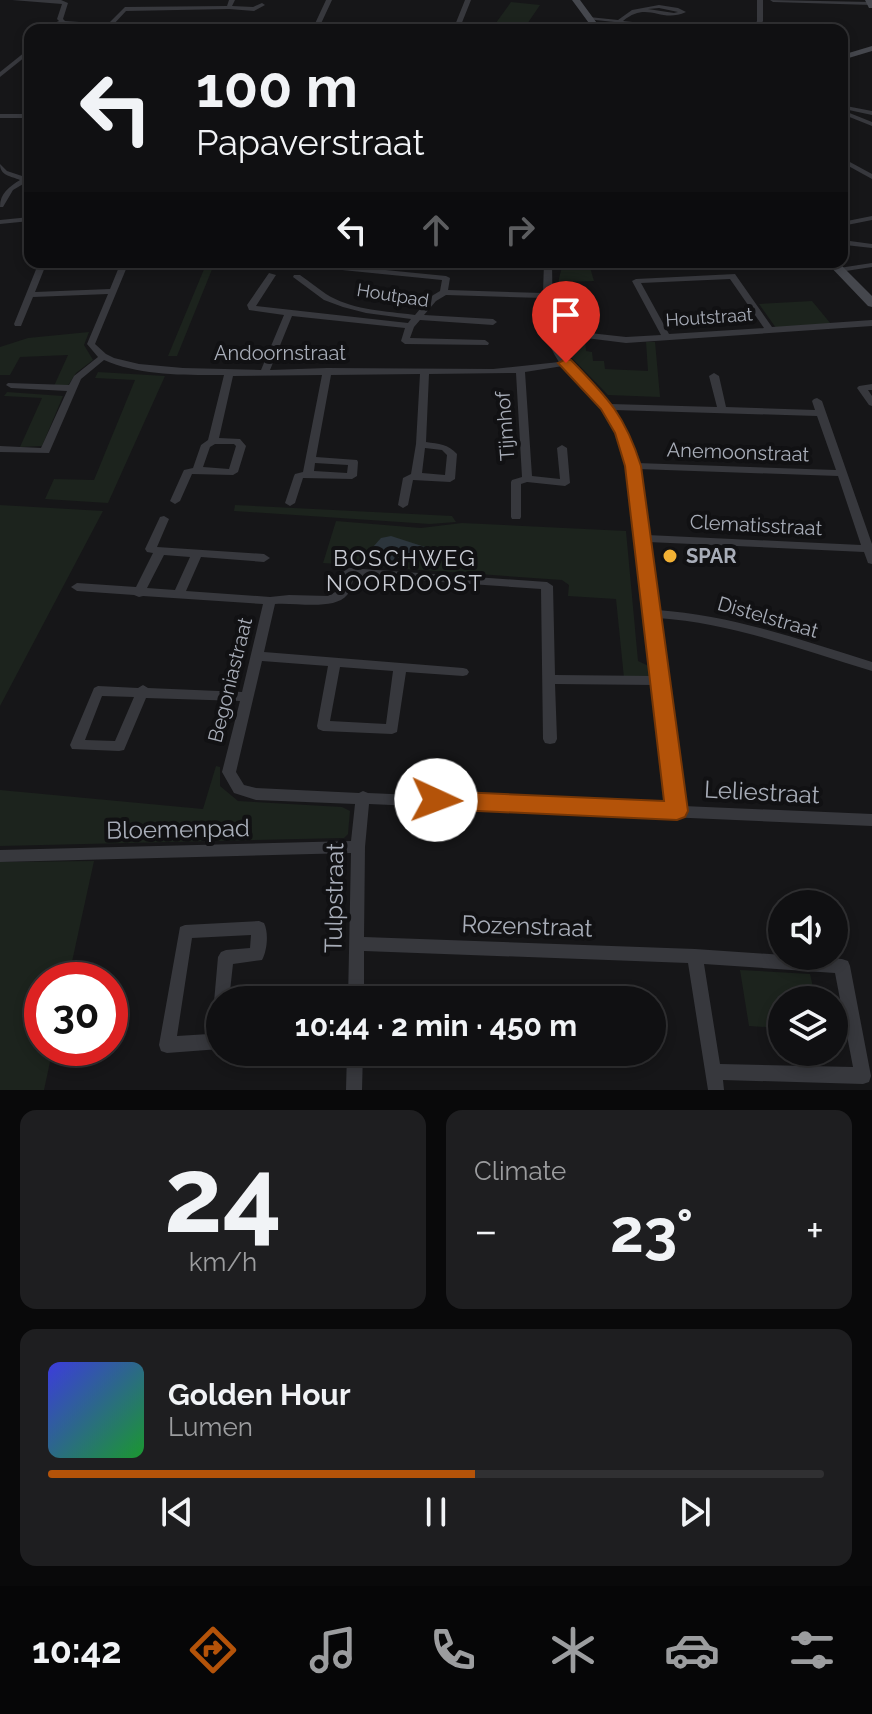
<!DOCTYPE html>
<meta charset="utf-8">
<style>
:root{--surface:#101012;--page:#1e1e20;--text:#f1f3f6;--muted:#9c9d9f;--line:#303032;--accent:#b45309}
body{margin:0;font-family:Raleway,sans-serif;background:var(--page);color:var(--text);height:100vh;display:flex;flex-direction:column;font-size:30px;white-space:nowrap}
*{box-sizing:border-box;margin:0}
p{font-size:26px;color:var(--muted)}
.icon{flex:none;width:44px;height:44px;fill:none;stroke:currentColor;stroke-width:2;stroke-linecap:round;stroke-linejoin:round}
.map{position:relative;height:1090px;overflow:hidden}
.drawer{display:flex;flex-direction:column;gap:20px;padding:20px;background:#09090a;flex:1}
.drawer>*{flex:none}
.top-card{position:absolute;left:24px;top:24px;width:824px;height:244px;border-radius:16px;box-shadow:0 4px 12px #0003,0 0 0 2px var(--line);background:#101012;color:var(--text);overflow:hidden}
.tools{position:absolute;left:768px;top:890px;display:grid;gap:16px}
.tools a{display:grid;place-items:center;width:80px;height:80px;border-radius:50%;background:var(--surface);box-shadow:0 4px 12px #0003,0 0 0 2px var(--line);font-size:40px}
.speed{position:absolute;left:24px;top:962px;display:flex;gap:16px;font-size:40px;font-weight:700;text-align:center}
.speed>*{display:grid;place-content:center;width:104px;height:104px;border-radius:50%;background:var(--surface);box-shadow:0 4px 12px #0003,0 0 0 2px var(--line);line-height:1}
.speed .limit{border:12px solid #d22;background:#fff;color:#111}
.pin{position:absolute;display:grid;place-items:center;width:68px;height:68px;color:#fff;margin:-82px -34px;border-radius:50% 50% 50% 0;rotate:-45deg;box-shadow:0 0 8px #0007}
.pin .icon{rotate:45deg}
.me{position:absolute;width:88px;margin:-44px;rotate:92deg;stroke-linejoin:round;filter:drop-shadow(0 0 6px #0008)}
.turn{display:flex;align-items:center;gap:28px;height:168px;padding:0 40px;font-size:36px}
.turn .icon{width:104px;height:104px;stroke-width:2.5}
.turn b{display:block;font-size:56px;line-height:68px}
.lanes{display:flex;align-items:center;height:76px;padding:0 40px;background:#0003;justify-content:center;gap:40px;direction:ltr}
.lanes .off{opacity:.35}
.big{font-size:60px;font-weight:700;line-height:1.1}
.drawer .tile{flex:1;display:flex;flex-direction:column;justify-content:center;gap:12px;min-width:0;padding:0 28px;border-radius:16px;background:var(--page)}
.drawer .dial{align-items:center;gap:0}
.dial b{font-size:104px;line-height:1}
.song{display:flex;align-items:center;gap:24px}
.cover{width:96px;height:96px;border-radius:12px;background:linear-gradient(135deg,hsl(240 70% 55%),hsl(130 70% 35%))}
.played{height:8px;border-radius:4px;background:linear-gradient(90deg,var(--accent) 55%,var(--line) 55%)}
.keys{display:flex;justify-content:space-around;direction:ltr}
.heat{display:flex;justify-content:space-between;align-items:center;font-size:44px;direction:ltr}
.drawer .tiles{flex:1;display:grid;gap:20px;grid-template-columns:1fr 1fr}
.tile:last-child{grid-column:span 2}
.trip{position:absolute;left:206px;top:986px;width:460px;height:80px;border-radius:40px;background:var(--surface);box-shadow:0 4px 12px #0003,0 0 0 2px var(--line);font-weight:700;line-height:80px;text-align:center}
.dock{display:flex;height:128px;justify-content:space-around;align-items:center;background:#060607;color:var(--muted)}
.dock .icon{width:56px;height:56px}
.dock .on{color:var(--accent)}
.dock b{font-size:36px;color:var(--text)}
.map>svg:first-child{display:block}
.green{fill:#1c231d}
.water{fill:#2c353c}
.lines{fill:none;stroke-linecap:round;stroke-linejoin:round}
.street{fill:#37383d;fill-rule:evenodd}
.secondary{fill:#45474d;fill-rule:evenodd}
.route{fill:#b45309;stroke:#753606;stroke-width:2}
.poi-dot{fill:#f2b134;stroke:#111113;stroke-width:3}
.labels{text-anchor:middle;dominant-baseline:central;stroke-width:8;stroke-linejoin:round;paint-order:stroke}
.far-street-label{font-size:18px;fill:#a8adb8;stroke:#111113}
.street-label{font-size:20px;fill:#a8adb8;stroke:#111113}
.poi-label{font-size:20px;font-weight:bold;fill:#a8adb8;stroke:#111113;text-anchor:start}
.neighbourhood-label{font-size:22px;letter-spacing:2px;fill:#c9ccd4;stroke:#111113}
.near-street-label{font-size:24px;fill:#a8adb8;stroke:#111113}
</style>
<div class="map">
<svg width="872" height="1090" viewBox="0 0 872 1090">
<rect width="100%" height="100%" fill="#161618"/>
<!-- green -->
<path class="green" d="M511 2 540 5 523 30 493 27Z
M207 262H215L177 356H168Z
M572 262H611L589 264 594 281 564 282 573 314 584 315 590 333 558 329C556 308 555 286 563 265Z
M812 301 831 324 776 328 759 304Z
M89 332 84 345 93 360 76 373 67 387 54 386 68 355 20 357 10 375H0V347L28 338Z
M559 336 585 340 586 351 592 352 593 361H604L605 369 648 371 646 342H655L660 397 608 395 568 354Z
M98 372 165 376 108 503 45 499 54 479 94 480 135 380 95 378Z
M7 392 63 396 42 446 20 447 42 398 4 396Z
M0 505 103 511 0 706Z
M235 505 452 516 456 522 430 524 234 511Z
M336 521 421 528 462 523 626 531 638 661 653 668 652 680 624 678 616 599 568 596 569 585 562 580 323 563Z
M216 766 220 767V786L238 801 342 807 350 811 348 834 344 838 0 846V790L203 809Z
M94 861 68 980H42V1048H53L44 1090H0V862Z
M740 970 810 974 816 1000H782V1028L749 1026Z"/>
<!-- water -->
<path class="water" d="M391 536 425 547 427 553 416 562 374 560 365 556 381 538Z"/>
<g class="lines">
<!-- street -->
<path class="street" d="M12 0H61L68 3 63 19 65 21 108 24 125 7 227 6 229 0H235L232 6 253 7 262 3 265 5 254 11 229 9 126 11 113 25 156 30H135L63 24 45 30H37L59 21 57 19 62 4Z
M326 0H332L318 30H312Z
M465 0H471L459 30H453Z
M757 0H763V21L758 30H752L757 21Z
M770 0 871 2 872 5 773 2Z
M659 5 678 8 686 12C660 24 648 0 623 21L710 30H690L586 19 589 17 618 20 632 10ZM659 8 678 12 674 13 648 9Z
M30 48V53L0 77V72Z
M846 106 872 111V115L844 109 843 108Z
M842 110 872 122V126L842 114Z
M0 114H30V118H0Z
M842 151 845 153 848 161 872 174V179L843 163Z
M0 164 7 171 25 177 30 175V180L13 190 3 207H0C0 193 9 187 20 180 11 176 0 176 0 164Z
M872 216V220L842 226V222Z
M30 217V221L0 224V220Z
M842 237 850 241 872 244V248L845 245 842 242Z
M39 262H47L35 292 110 289 121 262H129L95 344 106 354 114 358 139 364 183 368 261 370 284 315 249 310 247 305 269 273 276 275 256 306 408 323 411 319 366 313 343 307 324 300 293 277 294 275H300C309 281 317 288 326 294 350 309 381 311 408 314L415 315 430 297 440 291 442 280 342 270V266H345L446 276 450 278 448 290 543 293 544 262H552L553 329 626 337 661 335 632 281 636 279 735 274 772 327 872 320V326L626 343 554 334C563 364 590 380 610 404L717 407 709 376 714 373 719 376 726 407 815 410 812 401 814 399 817 398 822 401 872 544V564L868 563 864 552 648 542 657 610C732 615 801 640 872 662V671C801 650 733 623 658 618L683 806 872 814V826L369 804 365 847 364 937 695 949 842 959 848 961 850 966 871 1076 869 1082 863 1084 723 1080 724 1090H708L688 963 364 951V1000H348L351 853 0 862V850L351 841 355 804 256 800 234 793 222 772 240 701 146 698 124 750 119 751 72 749 70 745 94 688 98 686 138 688 143 685 148 688 242 692 263 604 143 596 139 597 134 595 77 591 71 587 77 583 136 587 153 553 147 552 145 549 160 517 164 516 169 519 157 547 264 554 270 558 264 562 201 557 186 591 270 597 289 595 328 596 339 590 343 572 349 568 547 582 553 586 555 675 654 676 628 466 617 434 606 412 563 366 525 372 532 476 560 479 557 448 562 445 567 448 570 483 565 486 527 482 521 484V517L520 519H512L511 517V482L512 480 522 477 516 373 429 374 426 442C439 444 448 444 457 454L455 479 450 482 413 480 408 505 403 508 398 505 403 478 411 474 416 444 420 374 331 375 316 457 357 460 358 462 357 476 352 479 303 478 295 503 290 506 285 503 294 476 295 474 303 472 322 375 233 376 219 438 240 439 246 446 238 472 233 475 192 474 180 501 175 504 170 501 183 472 184 470 193 468 201 445 208 440 224 375C186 375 140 376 104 360L81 379 49 453 0 452V446L41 448 67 391 11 388 6 385 8 383 69 385 74 376 98 357 87 344 108 294 33 297 21 326H15L14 324ZM730 279 764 328 669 334 641 283ZM446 295 543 298C542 323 545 341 559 362L493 369 327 368 270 370 292 316 405 328 401 341 405 344 488 345 489 343 485 340 410 338 414 327 420 320 493 325 497 322 493 319 424 315 436 301ZM614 410 817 416 836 470 637 463 627 434ZM215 444H234L236 446 229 469 203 467 210 447ZM425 448 442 450 447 455 445 475 422 473ZM315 463 348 465 347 473 314 471ZM638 469 838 476 861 545 647 535ZM164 555 190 557 175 590 147 588ZM354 576 541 589 543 739 545 743 550 744 555 743 557 739 555 684 655 685 669 806 368 793 363 791 359 793 256 788 244 785 236 772 262 661 328 666 317 726 318 729 323 731 392 734 397 732 406 672 463 676 467 675 469 672 467 669 463 668 264 652 275 604C294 602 334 611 347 595 352 591 352 582 354 576ZM340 667 393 671 386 724 330 721ZM102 696 134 697 115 741 85 740ZM704 964 835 973 853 1067 720 1064Z
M872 263V267L839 272 835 270 839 268Z
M872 384V390H868L872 396V406L869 405 857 388 859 386Z
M259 921 264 923C269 933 267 951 262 960L233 964 229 1000H220V1049L167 1053 161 1051 159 1045 180 927 185 925ZM251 935 250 948 226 950 221 952 218 957 214 1002 209 1034 177 1036 192 938Z
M347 1052H363L362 1090H346Z"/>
<!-- secondary -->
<path class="secondary" d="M572 0H580L602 30H594Z
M865 0H872V8H869Z
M872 46V51L842 60V55Z
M826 262H838L872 296V307L868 306Z"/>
</g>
<!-- route -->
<path class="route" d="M566 359 571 360C608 398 625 415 641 466L688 811 685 817 677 820 436 809 428 806 425 800 428 793 436 791 664 801 625 466 615 433 601 409 558 363Z"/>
<!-- markers -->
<circle class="poi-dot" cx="670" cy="556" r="8"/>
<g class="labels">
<!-- far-street labels -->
<g class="far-street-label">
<text transform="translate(393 295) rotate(9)">Houtpad</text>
<text transform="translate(709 317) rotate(-4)">Houtstraat</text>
</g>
<!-- street labels -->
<g class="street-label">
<text x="280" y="353">Andoornstraat</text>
<text transform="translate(505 426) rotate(-94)">Tijmhof</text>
<text transform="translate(738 452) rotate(2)">Anemoonstraat</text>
<text transform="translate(756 525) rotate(3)">Clematisstraat</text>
<text transform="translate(768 617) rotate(16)">Distelstraat</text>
<text transform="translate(230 680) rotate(-76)">Begoniastraat</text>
</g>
<!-- poi labels -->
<g class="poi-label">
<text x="686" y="556">SPAR</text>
</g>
<!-- neighbourhood labels -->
<g class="neighbourhood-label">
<text x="405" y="558">BOSCHWEG<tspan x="405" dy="25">NOORDOOST</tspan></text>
</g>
<!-- near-street labels -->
<g class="near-street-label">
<text transform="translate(762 792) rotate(3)">Leliestraat</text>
<text transform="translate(178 829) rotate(-1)">Bloemenpad</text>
<text transform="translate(334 898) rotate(-89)">Tulpstraat</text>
<text transform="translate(527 926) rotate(2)">Rozenstraat</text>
</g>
</g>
</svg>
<div class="tools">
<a><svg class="icon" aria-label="sound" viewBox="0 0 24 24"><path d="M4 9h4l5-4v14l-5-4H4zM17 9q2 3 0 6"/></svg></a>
<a><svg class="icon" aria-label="layers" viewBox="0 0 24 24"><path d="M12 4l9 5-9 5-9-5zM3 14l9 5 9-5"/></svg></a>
</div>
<div class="speed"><div class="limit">30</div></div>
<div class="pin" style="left:566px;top:363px;background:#d93025"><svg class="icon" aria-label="arrive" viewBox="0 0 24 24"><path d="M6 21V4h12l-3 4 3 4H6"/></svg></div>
<svg class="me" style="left:436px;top:800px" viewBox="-20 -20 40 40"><circle r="19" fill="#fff"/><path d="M0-13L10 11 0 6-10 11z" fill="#b45309"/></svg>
<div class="trip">10:44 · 2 min · 450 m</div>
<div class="top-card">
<div class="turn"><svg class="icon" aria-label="left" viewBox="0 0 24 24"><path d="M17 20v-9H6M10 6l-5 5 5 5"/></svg><div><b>100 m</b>Papaverstraat</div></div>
<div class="lanes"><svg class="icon" aria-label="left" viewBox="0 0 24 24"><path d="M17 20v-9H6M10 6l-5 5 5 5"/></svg><svg class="icon off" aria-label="ahead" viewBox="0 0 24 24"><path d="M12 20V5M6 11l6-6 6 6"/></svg><svg class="icon off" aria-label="right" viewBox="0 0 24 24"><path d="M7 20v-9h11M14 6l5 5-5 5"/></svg></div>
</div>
</div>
<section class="drawer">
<div class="tiles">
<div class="tile dial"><b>24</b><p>km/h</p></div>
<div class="tile"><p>Climate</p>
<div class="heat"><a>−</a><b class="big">23°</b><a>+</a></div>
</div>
<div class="tile">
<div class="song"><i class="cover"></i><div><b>Golden Hour</b><p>Lumen</p></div></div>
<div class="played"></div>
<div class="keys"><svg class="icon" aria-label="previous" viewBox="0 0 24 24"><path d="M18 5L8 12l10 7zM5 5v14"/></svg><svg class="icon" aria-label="pause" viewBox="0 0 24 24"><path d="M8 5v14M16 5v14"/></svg><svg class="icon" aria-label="next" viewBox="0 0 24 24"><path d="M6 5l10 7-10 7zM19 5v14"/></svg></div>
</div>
</div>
</section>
<nav class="dock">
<b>10:42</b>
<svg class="icon on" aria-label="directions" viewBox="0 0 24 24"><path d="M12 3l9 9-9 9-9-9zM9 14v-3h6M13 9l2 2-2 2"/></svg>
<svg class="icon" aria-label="music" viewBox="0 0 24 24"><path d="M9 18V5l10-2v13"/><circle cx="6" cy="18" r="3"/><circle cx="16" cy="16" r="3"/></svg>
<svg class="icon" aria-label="phone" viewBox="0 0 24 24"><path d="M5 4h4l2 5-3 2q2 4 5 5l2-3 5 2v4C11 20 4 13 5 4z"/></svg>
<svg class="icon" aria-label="climate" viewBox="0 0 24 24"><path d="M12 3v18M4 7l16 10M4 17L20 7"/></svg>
<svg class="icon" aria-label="car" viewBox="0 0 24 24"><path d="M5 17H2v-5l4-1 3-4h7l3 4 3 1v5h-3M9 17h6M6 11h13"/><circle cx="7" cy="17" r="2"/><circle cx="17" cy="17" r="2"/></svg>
<svg class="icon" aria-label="filters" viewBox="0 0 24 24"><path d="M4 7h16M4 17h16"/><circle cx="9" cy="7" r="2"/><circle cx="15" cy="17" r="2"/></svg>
</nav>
